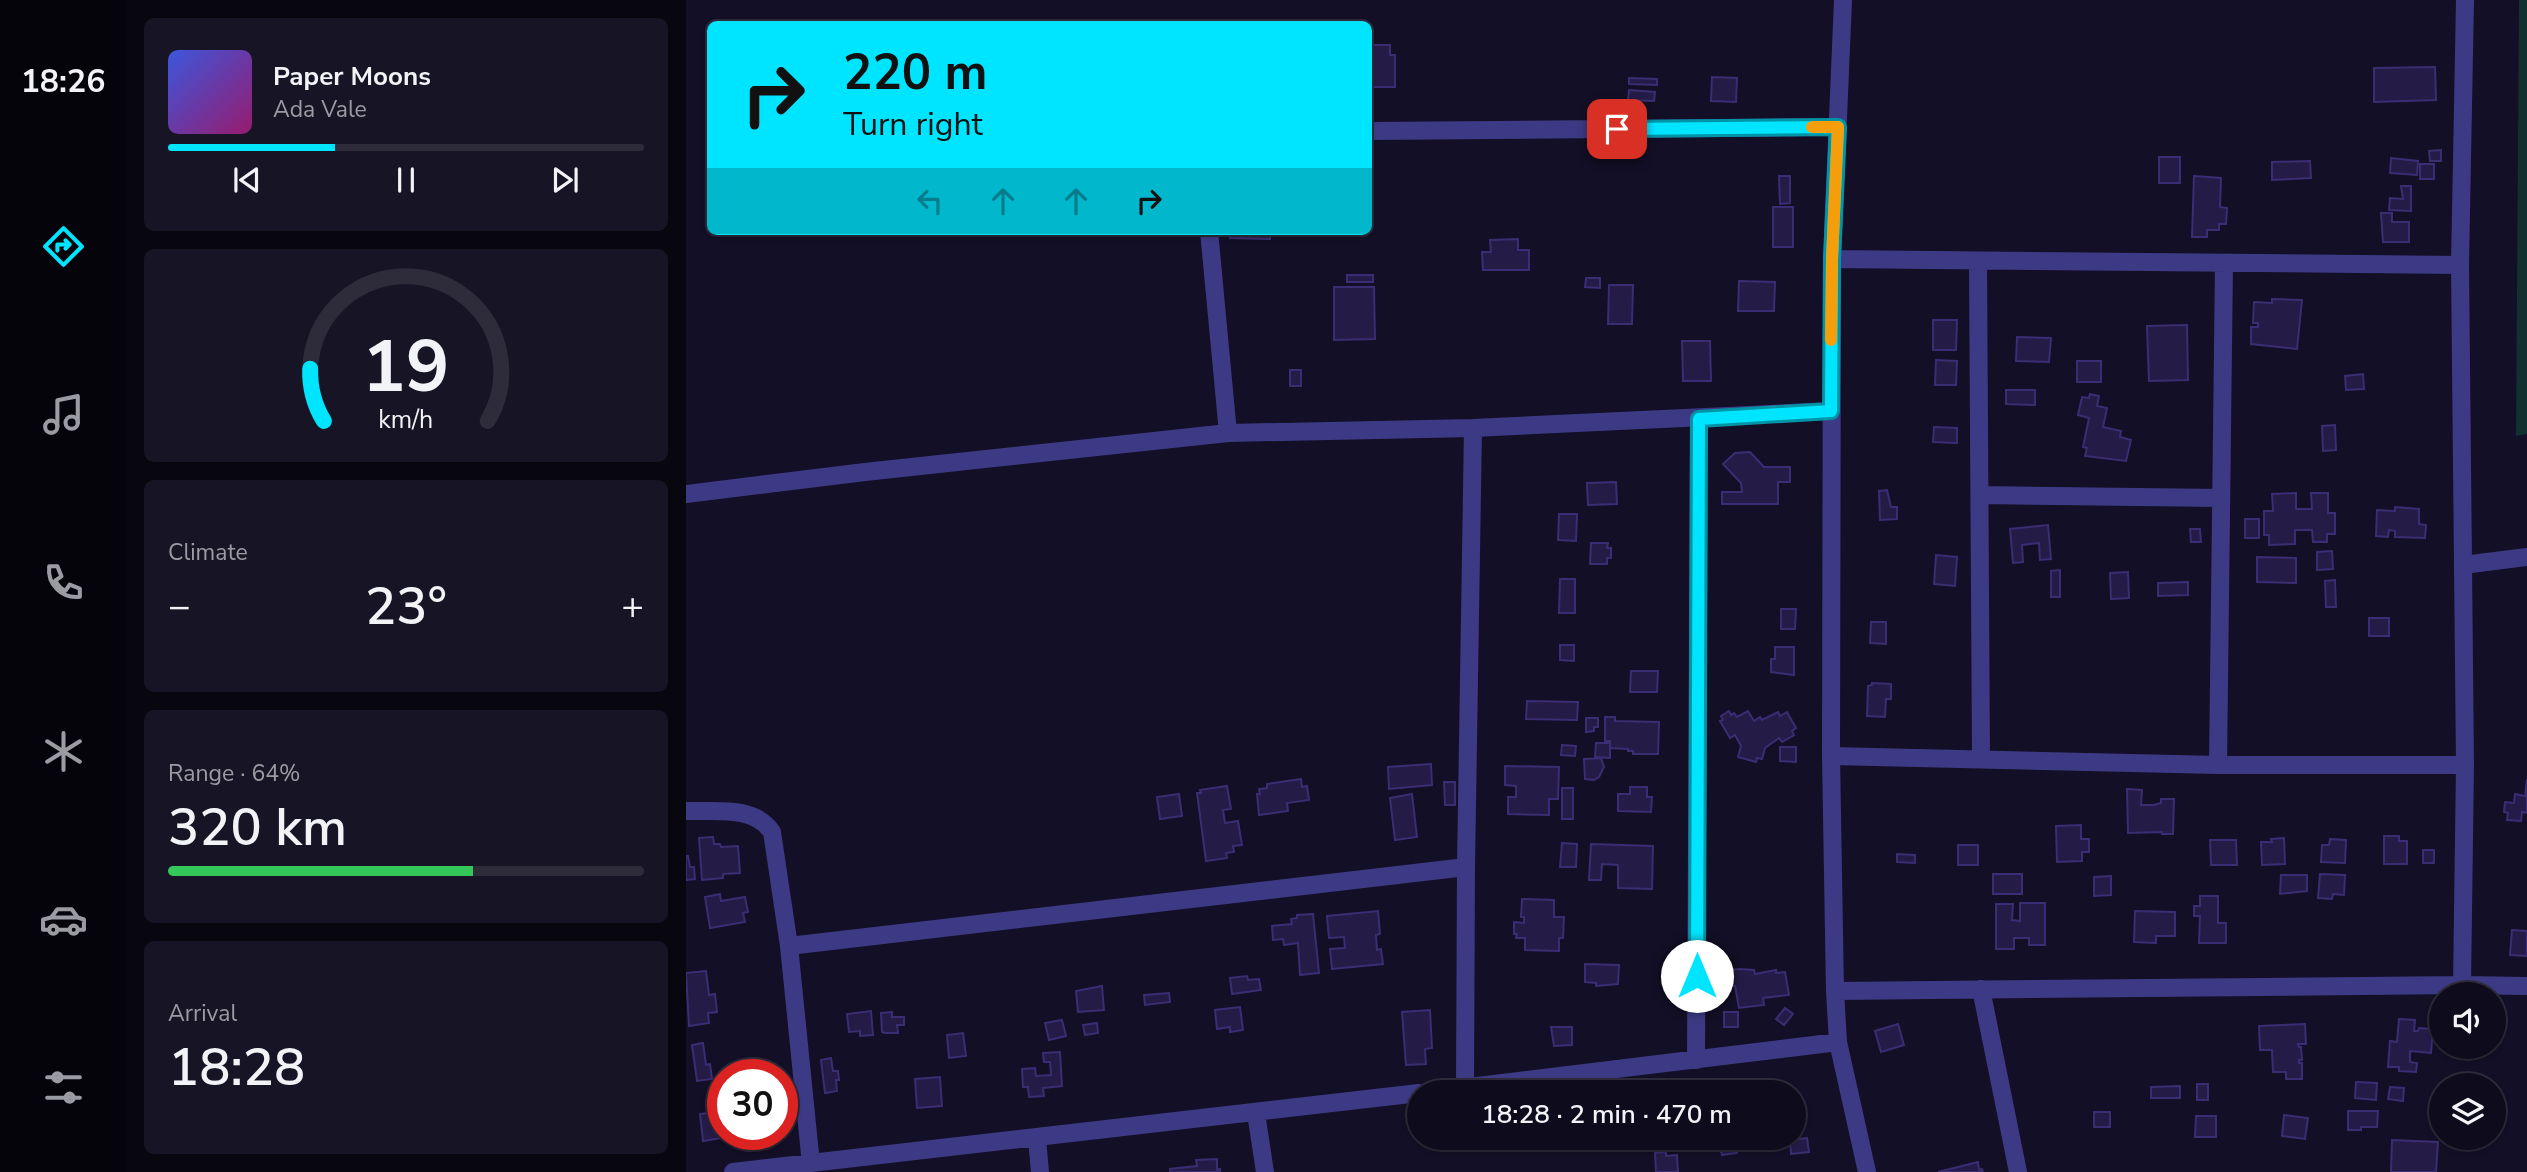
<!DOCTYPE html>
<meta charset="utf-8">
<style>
:root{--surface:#0e0b1c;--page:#171425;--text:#f1f3f6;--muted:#9b9ba3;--line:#2e2b3b;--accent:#00e5ff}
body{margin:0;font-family:"Nunito Sans",sans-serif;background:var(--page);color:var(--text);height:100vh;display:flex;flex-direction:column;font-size:26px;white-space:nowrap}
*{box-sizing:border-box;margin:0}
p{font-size:23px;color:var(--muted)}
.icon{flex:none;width:38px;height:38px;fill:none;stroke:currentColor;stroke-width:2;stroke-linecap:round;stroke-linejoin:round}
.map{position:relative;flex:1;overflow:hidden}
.details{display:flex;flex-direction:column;gap:18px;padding:18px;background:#08060f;width:560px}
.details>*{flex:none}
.banner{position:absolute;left:21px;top:21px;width:665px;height:214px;border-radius:10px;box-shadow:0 2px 5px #0004,0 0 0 2px var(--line);background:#00e5ff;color:#111;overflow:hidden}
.tools{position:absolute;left:1743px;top:982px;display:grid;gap:14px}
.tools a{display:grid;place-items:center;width:77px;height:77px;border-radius:50%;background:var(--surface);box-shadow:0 2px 5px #0004,0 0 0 2px var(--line);font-size:35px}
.speed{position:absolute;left:21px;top:1059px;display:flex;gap:14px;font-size:35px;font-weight:700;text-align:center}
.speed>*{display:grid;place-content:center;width:91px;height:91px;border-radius:50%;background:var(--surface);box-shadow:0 2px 5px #0004,0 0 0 2px var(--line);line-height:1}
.speed .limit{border:10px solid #d22;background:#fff;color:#111}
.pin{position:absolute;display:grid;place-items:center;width:60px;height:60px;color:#fff;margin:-30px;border-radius:14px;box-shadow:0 4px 10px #0006}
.me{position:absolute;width:77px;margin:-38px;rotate:0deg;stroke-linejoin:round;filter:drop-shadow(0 0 5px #0008)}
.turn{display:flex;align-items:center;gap:24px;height:147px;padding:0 21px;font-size:32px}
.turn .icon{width:91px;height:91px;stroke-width:2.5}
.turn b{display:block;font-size:49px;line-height:60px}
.lanes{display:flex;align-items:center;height:66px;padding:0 21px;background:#0003;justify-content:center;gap:35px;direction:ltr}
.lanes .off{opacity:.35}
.big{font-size:52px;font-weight:600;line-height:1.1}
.details .card{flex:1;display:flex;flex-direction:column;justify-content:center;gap:10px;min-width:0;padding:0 24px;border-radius:10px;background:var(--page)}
.details .dial{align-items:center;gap:0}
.dial svg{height:182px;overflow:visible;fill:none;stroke:var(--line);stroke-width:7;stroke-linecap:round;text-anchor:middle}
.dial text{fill:var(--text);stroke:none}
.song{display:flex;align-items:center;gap:21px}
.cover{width:84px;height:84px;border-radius:10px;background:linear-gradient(135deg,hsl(230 70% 55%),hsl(320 70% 35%))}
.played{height:7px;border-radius:4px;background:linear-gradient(90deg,var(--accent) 35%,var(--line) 35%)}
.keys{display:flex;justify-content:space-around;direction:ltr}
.heat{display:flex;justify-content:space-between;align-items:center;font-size:38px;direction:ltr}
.charge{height:10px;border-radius:5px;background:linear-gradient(90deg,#34c759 64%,var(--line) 0)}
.trip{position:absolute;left:721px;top:1080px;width:399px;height:70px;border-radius:35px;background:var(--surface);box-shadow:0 2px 5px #0004,0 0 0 2px var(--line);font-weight:600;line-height:70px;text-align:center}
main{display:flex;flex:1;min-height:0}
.tab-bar{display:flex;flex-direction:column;width:126px;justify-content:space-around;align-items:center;background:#06040b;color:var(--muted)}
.tab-bar .icon{width:49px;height:49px}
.tab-bar .selected{color:var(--accent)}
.tab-bar b{font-size:32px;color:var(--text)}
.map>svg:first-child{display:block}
.green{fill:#12302f}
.building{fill:#241b47;stroke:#3b2d73;stroke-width:2}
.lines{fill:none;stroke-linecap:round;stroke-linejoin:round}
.street{stroke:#3d3a85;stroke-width:18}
.route-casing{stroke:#0095a6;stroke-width:18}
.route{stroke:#00e5ff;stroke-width:12}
.slow{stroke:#f59e0b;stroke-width:12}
</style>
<main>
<nav class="tab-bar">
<b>18:26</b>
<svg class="icon selected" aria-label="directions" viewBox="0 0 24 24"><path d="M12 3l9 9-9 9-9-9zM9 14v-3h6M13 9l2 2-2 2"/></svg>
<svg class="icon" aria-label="music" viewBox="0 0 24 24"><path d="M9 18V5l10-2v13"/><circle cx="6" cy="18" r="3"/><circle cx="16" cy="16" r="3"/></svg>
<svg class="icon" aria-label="phone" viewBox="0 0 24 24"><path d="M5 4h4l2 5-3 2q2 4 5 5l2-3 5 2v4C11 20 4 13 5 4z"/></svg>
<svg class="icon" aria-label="climate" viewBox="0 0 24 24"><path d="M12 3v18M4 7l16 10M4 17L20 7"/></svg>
<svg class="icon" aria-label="car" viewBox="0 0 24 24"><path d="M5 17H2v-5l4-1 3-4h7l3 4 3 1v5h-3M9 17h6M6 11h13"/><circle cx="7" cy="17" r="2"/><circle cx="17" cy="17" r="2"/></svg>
<svg class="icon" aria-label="filters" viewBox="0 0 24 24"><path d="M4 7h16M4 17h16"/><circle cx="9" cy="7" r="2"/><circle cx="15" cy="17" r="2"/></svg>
</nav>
<section class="details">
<div class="card">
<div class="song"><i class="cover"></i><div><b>Paper Moons</b><p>Ada Vale</p></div></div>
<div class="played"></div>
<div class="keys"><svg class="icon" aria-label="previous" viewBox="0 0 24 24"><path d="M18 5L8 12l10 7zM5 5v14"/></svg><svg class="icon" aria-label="pause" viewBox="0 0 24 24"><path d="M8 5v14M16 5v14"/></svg><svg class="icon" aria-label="next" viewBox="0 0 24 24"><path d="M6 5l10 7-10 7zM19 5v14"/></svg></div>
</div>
<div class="card dial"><svg viewBox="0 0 100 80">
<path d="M14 69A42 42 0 1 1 86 69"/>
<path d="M14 69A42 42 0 0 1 8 46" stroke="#00e5ff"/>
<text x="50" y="56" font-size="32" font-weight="700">19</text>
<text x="50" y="72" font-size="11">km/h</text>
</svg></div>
<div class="card"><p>Climate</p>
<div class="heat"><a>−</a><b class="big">23°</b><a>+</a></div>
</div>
<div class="card"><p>Range · 64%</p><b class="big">320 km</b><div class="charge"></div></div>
<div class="card"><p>Arrival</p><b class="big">18:28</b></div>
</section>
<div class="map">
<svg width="1841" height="1172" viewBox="0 0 1841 1172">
<rect width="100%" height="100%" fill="#130f26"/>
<!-- green -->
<path class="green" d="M1833 0H1841V434L1830 436Z"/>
<!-- building -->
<path class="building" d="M682 45H704V55H709V87H682Z
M1749 67 1750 100 1688 102V68Z
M1026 77 1051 78 1050 102 1025 101Z
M943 78 971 79V85L943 84Z
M943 90 969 92 968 101 942 100Z
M1755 150V161H1744L1743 151Z
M1473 157H1494V183H1473Z
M1705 158 1732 161 1731 175 1704 173Z
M1624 161 1625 178 1586 180V162Z
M1734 164H1748V179H1734Z
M1093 176H1104V203L1094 204Z
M1508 176 1535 178 1534 207 1541 208 1540 224H1533V230H1521V237H1506Z
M1715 186H1725V211L1703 210 1704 198 1717 199Z
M1087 207H1107V247H1087Z
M1695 213H1706V222H1723V242H1697Z
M544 231H584V239L544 238Z
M832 239V250H843V270H797L796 252H805L804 240Z
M661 275H687V282H661Z
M900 278H914V288L899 287Z
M1053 281 1089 282 1088 311H1052Z
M923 285H947L946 324H922Z
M648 287H688L689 339 648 340Z
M1586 299 1616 300 1611 349 1565 344V327H1572V323H1567L1568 302 1586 303Z
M1247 320H1271L1270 350H1247Z
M1501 325 1502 380 1463 381 1461 326Z
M1331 337 1365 338 1363 362 1330 361Z
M996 341H1024L1025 381H997Z
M1250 360 1271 361 1270 385H1249Z
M1391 361H1415V382H1391Z
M604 370H615V386H604Z
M1677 374 1678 389 1660 390 1659 376Z
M1320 390H1349V405L1320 404Z
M1404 394 1413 396 1411 406 1421 408 1417 427 1435 431 1434 437 1445 440 1440 461 1399 456 1401 448 1397 447 1403 418 1392 415 1396 397 1403 398Z
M1649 425 1650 450 1637 451 1636 426Z
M1248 427 1271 428V443L1247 442Z
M1064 452 1078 467H1104V482H1092V504H1036V492H1056L1055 483 1037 464 1049 453Z
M930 482 931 504 902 505 901 483Z
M1201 490 1205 507H1211V519L1194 520 1193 491Z
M1610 493V509H1626L1625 493H1642V513H1649V534H1641V542H1627L1626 530H1609V544L1583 545V535H1578V511H1587L1586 494Z
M1709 507 1733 509V524L1740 525 1739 538 1709 537V531L1703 530 1702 537 1690 536 1691 510 1709 511Z
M873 514H891L890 541 872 540Z
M1559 519H1573V538H1559Z
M1362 525 1365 559 1354 560 1353 543 1336 545 1337 562 1327 563 1324 529Z
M1504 529H1514L1515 542H1505Z
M905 543H922L921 548H925V558H921V564H904Z
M1646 551 1647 569 1631 570V552Z
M1250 555 1271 557 1269 586 1248 584Z
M1571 557 1610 558V583L1571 582Z
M1374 570V597H1365V571Z
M1442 572 1443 598 1425 599 1424 573Z
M874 579H889V613H873Z
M1649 580 1650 607H1640L1639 581Z
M1502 582V595L1472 596V583Z
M1095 609H1110L1109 629H1095Z
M1683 618H1703V636H1683Z
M1185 622H1200V644L1184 643Z
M874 645H888V661L874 660Z
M1089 647H1108V675L1085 672V659H1089Z
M945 671H972L971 692H944Z
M1186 683 1205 684V699H1200L1199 717 1181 716 1182 686 1186 685Z
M841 701 892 702 891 720 840 719Z
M1043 711 1045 715 1048 713 1051 717 1062 711 1068 721 1074 717 1076 720 1092 712 1094 716 1101 712 1110 728 1106 731 1108 735 1096 742 1093 738 1079 748 1076 759 1071 758 1070 762 1052 757 1055 746 1049 735 1044 738 1034 721 1037 720 1035 716Z
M919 717H929V721L973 722 972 754H947V751H942V749L924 748V741H919Z
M900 718H912V727H908V731L900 732Z
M910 743H924V758L909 757Z
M876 745 890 746 889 756 875 755Z
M1094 747H1110V762L1094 761Z
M915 758 918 767 913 777 908 780 899 779 898 759Z
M745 764 746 785 703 789 702 767Z
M819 766 873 767 872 799H863V815L822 814V797H830V786L819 785Z
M615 779 616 787 621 786 623 800 601 803 602 811 573 815 571 794H574L573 789 581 788V784Z
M1841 779V813L1836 812 1835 821 1821 820 1822 813 1818 812 1819 802 1828 803 1829 794 1839 796Z
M758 782H769V805H759Z
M541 786 545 809 537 810 539 823 552 821 556 845 547 846 548 852 540 853 541 858 520 861 511 793H515L514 790Z
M944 787H961V797H966L965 812 932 811V794H944Z
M876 788H887V819H876Z
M1441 789 1456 790 1455 805H1468L1475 803V799H1488L1487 834H1476V832L1442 833Z
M493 794 496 816 474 819 471 797Z
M726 794 731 837 709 840 704 798Z
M1395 825V839H1403V852H1396V861L1371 862 1370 826Z
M1698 836H1713V841H1721V864H1698Z
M27 837 28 844H34L35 847 52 846 54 873 37 874V878L16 880 13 838Z
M1598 838 1599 864 1576 865 1575 842H1586L1585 839Z
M1644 839 1660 840 1659 863 1635 862 1636 845H1643Z
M1524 840H1550L1551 865H1525Z
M876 843 891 844 890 867H874Z
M905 844 967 846 966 889 932 888V865L916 864 915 880H903Z
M1272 845H1292V865H1272Z
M1737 850H1748V863H1737Z
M1211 854 1229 855V863L1211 862Z
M0 856H2L4 867H8L9 879 0 880Z
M1307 874H1336V894H1307Z
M1634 874 1659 875 1658 895 1647 894 1646 899 1632 898Z
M1595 875H1621V891L1594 894Z
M1425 876V895L1408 896V877Z
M34 894 35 901 59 897 62 912 57 913 59 922 24 928 19 897Z
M1514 896H1532V923H1540V943H1513L1514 916H1508V906H1514Z
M836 899 868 900V917H878L877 938H873V951L839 950V938H830L831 934H828V922L838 923V917H835Z
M1334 903H1359V945H1343V938H1328V949H1310V904H1327L1326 920 1334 921Z
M692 911 694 934 690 935 691 950 695 949 697 964 646 969 644 949 659 948 658 937 643 938 641 916Z
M1449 911 1489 912V936H1470V943L1448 942Z
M627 914 633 973 614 975 612 943 598 945 597 939 587 940 586 926 606 924 605 919 611 918V915Z
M1826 930 1841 931V956L1824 955Z
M899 964 933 965 932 984 910 986V983L899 982Z
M1054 969 1068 970 1069 974 1090 970V973L1099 972 1103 995 1077 998 1078 1005 1053 1008 1049 986H1042L1041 970Z
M20 971 23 995 29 994 31 1012 22 1013 23 1023 3 1026 0 973Z
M561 976 562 980 573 979 575 990 546 994 544 978Z
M416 986 418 1010 392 1012 390 991Z
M483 993 484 1002 459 1005 458 995Z
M554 1007 557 1030 544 1032V1027L531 1029 529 1010Z
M1099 1008 1107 1014 1098 1025 1090 1019Z
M744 1010 746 1048 739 1049 740 1064 720 1065 716 1012Z
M185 1011 187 1035 174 1036V1031L163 1032 161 1014Z
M206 1012V1017H218V1025H211L212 1033H199L196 1032 195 1013Z
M1038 1012H1052V1027H1038Z
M1713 1019 1729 1020 1728 1031H1732L1733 1028 1747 1029 1745 1053 1724 1051V1062L1731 1063 1730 1072 1713 1071V1067H1702L1704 1041 1711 1042Z
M376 1020 380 1036 363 1040 359 1023Z
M411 1023 412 1033 399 1035 397 1025Z
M1212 1024 1218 1045 1195 1052 1189 1031Z
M1619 1024 1620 1044H1612L1613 1047H1615L1616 1060H1613V1063H1616V1079H1600V1072H1587L1586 1050H1574L1573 1026Z
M865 1027H886V1045L868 1046Z
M277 1033 280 1056 263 1058 261 1035Z
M17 1043 20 1065 24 1064 26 1079 11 1081 6 1045Z
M374 1052 376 1086 357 1088 358 1096 343 1097 342 1087H337L336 1069 349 1068 350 1076 365 1075 364 1062H358L357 1053Z
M145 1058 147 1071H152L153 1080H150L151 1091 139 1093 135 1060Z
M254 1077 256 1106 231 1108 229 1079Z
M1670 1082 1691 1083 1690 1100 1669 1098Z
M1511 1084H1522V1100H1511Z
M1494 1086V1098H1465V1087Z
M1704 1087 1718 1088 1717 1101 1702 1099Z
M37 1111V1134H42V1137L17 1141 14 1114Z
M1662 1111H1692L1691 1127H1675V1130H1662Z
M1408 1112H1424V1127H1408Z
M1598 1115 1622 1118 1619 1139 1596 1136Z
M1510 1116H1530V1137H1509Z
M1011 1138H1052L1049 1140 1051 1153 1036 1155 1033 1144 1024 1145 1025 1149 1012 1150Z
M1121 1138 1123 1152 1105 1154 1104 1140Z
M1706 1140 1752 1142 1750 1172H1705Z
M980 1152V1156L991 1155 992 1172H970L969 1153Z
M531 1159V1170L534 1169V1172H484V1169L511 1166 510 1160Z
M1292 1162 1293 1170 1296 1169 1297 1172H1252Z"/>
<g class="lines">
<!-- street -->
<path class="street" d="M1157 0 1146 259 1145 756 1149 991 1152 1042 1181 1172
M682 131 1151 127
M523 231 542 433 787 428 1145 411
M1146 259 1774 265
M1292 261 1295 759
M0 494 179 472 542 433
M1294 495 1535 498
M1777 565 1841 557
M1145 756 1532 765H1779
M1532 765 1538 263
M0 811C29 812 68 805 86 832L103 946 125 1164
M103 946 780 867
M1776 985 1779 765 1774 265 1779 0
M1295 989 1332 1172
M1149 991 1776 985 1841 986
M1010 1060 1013 419
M779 1088 780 867 787 428
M742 1092 1152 1042
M570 1113 579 1172
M351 1138 354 1172
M47 1172 733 1093"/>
</g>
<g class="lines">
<defs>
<path id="route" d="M931 129 1152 127 1146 259 1145 411 1013 419 1011 976"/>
</defs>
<!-- route casing -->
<use href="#route" class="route-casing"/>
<!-- route -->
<use href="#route" class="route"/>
<!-- slow -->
<path class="slow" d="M1126 127H1152L1146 259 1145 340"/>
</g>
</svg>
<div class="tools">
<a><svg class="icon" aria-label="sound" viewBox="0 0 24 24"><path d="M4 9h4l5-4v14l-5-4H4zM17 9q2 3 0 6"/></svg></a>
<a><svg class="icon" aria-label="layers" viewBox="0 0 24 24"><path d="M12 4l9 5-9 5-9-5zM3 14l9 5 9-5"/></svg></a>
</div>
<div class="speed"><div class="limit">30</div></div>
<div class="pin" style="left:931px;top:129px;background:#d93025"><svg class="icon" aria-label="arrive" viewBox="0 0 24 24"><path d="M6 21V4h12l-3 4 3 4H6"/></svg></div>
<svg class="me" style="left:1011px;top:976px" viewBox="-20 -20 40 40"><circle r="19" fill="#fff"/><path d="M0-13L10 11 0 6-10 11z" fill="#00e5ff"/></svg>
<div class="trip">18:28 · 2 min · 470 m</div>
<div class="banner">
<div class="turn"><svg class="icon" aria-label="right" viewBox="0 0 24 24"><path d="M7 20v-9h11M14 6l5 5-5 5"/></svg><div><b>220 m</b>Turn right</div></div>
<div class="lanes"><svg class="icon off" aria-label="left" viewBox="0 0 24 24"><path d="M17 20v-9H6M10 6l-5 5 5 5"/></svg><svg class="icon off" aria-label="ahead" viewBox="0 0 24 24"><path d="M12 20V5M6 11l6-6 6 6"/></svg><svg class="icon off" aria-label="ahead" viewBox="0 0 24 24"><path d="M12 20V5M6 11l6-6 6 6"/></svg><svg class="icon" aria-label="right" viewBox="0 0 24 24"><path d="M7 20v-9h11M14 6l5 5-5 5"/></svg></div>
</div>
</div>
</main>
